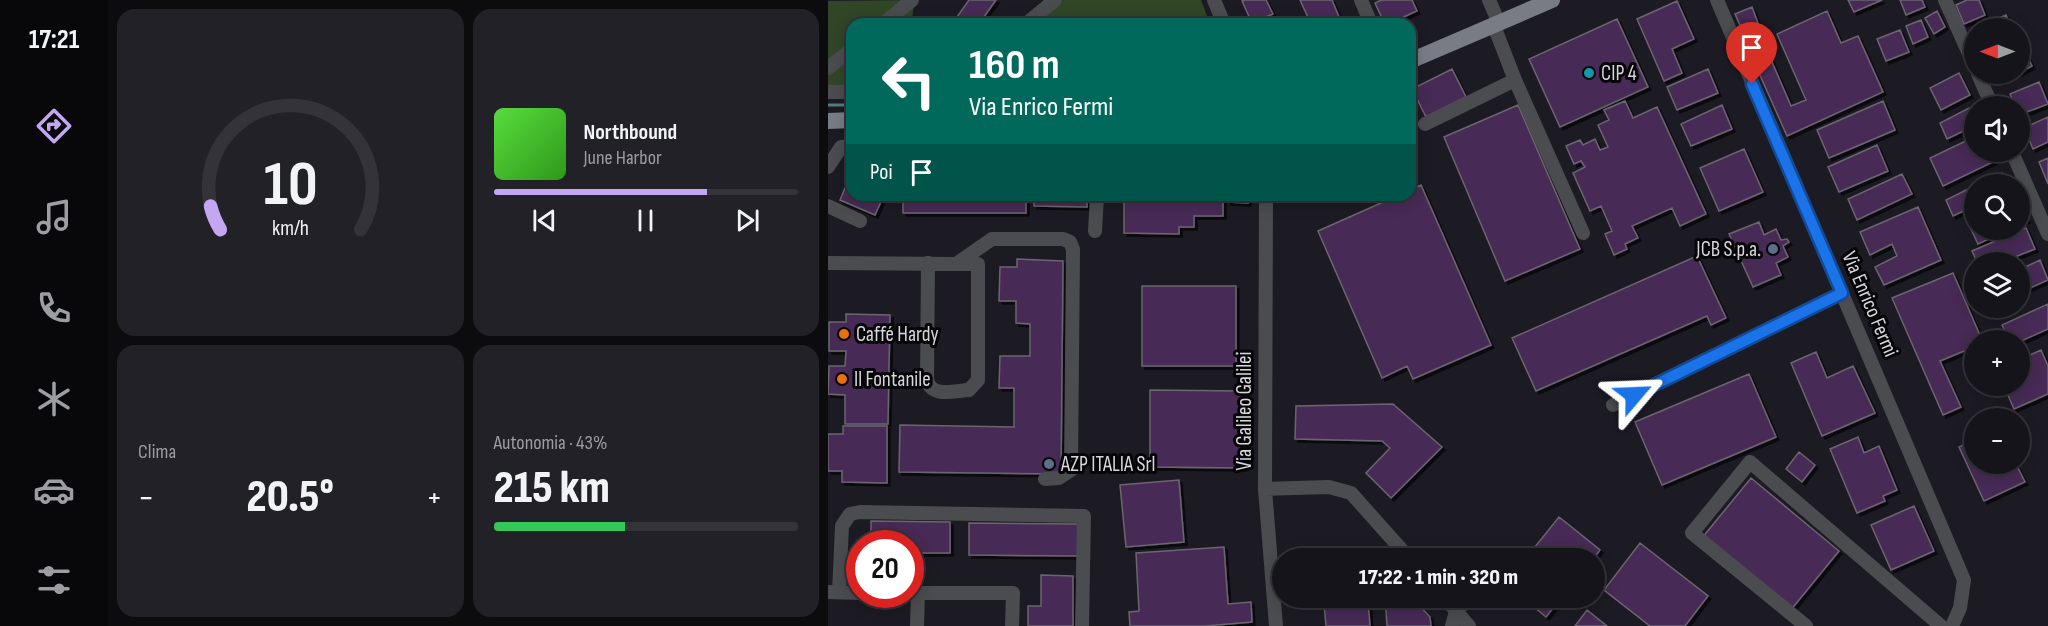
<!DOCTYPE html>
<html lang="it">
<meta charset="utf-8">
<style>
:root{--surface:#15141a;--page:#222127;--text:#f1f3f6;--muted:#9d9ea2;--line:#343339;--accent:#c4a7f1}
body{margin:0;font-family:"Sofia Sans Condensed",sans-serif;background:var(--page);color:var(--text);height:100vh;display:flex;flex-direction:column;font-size:22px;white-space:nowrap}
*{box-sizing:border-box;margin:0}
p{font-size:20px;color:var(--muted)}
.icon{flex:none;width:33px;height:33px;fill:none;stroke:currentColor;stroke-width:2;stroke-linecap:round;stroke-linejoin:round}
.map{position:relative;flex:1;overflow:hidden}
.panel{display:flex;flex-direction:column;gap:9px;padding:9px;background:#0c0b0e;width:720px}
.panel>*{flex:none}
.guide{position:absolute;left:18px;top:18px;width:570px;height:183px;border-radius:18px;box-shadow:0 3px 15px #0003,0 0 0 2px var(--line);background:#00695c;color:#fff;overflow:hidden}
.needle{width:39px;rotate:270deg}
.controls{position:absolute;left:1136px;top:18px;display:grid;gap:12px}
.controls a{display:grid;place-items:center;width:66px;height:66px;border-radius:50%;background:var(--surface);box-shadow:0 3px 15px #0003,0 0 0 2px var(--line);font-size:30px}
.speed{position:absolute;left:18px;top:530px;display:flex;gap:12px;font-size:30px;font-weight:700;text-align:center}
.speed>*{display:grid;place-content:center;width:78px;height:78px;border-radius:50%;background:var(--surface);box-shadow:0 3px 15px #0003,0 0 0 2px var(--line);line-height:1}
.speed .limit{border:9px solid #d22;background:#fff;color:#111}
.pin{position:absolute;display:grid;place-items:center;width:51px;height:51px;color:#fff;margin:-62px -26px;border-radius:50% 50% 50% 0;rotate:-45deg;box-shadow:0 0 6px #0007}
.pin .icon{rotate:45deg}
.me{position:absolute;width:66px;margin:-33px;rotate:64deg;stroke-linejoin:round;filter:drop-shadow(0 0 4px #0008)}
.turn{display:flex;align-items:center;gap:21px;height:126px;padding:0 24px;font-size:27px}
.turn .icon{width:78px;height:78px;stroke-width:2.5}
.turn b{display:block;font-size:42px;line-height:51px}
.then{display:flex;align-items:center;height:57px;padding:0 24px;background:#0003;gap:12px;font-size:22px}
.big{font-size:45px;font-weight:800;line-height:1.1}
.panel .tile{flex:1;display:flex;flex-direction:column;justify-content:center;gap:9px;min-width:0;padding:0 21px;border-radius:18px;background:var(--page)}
.panel .dial{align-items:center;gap:0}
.dial svg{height:156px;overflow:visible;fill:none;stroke:var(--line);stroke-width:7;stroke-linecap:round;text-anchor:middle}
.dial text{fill:var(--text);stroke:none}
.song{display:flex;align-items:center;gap:18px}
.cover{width:72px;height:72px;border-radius:9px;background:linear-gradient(135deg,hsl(110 70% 55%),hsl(110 70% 35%))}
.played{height:6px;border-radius:3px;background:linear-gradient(90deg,var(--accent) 70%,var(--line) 70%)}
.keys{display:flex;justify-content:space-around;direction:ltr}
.heat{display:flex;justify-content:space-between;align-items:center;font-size:33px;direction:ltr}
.charge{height:9px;border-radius:4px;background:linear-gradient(90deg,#34c759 43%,var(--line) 0)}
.panel .tiles{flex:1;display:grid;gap:9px;grid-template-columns:repeat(2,1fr)}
.trip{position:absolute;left:444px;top:548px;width:333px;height:60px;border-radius:30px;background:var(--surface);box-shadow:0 3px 15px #0003,0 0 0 2px var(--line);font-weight:800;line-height:60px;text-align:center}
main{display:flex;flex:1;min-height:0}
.dock{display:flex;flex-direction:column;width:108px;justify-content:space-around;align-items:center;background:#08080a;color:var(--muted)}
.dock .icon{width:42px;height:42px}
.dock .active{color:var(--accent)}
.dock b{font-size:27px;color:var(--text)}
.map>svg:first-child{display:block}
.green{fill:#304627}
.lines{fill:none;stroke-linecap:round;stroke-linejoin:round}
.stream{stroke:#547c84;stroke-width:3}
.building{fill:#462c54;stroke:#6b656f;stroke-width:1.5;filter:url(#shadow)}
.minor{stroke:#4a4c50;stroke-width:14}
.major{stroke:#787d85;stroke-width:16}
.route-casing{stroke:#114b97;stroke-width:15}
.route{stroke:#1a73e8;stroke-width:10}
.culture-dot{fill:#0f9aa8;stroke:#060609;stroke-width:2}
.service-dot{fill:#5c6f8a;stroke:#060609;stroke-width:2}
.food-dot{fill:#e8710a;stroke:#060609;stroke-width:2}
.labels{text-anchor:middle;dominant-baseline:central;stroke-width:6;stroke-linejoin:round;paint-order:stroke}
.poi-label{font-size:21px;fill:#d7d6dc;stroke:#060609;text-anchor:start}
.street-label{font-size:21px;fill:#d7d6dc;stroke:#060609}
</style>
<main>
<nav class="dock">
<b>17:21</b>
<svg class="icon active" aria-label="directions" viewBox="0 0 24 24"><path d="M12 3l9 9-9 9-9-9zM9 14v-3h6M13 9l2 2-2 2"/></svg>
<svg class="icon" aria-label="music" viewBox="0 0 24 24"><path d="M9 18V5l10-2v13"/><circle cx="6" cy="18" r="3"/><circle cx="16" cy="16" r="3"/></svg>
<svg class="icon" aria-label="phone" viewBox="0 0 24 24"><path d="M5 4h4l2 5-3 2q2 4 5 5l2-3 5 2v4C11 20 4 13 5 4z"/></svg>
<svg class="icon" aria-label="climate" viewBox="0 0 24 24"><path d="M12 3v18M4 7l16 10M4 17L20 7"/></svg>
<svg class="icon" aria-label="car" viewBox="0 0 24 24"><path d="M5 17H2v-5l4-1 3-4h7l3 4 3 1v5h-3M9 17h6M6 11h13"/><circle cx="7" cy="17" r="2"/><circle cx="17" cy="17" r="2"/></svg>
<svg class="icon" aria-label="filters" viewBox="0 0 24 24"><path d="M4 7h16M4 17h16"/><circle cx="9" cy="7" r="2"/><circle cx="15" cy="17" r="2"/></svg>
</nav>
<section class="panel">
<div class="tiles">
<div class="tile dial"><svg viewBox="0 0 100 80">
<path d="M14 69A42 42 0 1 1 86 69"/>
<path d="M14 69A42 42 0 0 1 9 57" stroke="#c4a7f1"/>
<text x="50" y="56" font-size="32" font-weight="700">10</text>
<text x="50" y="72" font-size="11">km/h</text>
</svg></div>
<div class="tile">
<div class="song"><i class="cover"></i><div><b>Northbound</b><p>June Harbor</p></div></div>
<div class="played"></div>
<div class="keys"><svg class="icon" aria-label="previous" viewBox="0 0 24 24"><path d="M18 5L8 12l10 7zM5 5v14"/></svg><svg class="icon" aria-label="pause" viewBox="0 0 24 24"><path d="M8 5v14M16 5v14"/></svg><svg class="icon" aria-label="next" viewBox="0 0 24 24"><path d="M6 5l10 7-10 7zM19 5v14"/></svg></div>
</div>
<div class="tile"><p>Clima</p>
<div class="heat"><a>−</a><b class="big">20.5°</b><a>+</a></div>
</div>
<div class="tile"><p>Autonomia · 43%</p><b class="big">215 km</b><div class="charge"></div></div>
</div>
</section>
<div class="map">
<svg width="1220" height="626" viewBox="0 0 1220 626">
<defs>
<filter id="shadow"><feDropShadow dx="3" dy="3" stdDeviation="0" flood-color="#0009"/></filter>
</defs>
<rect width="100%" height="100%" fill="#1c1a23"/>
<!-- green -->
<path class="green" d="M87 0 83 24H24V85H0V1Z
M235 0H373L382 24H205Z"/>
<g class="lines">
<!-- stream -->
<path class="stream" d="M1 105H24"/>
</g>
<!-- building -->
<path class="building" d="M141 0H168L151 24H124Z
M417 0H438L445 14 424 23 414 1Z
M472 0H504L514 24H483Z
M553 0H584L589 11 567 21 568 24H553L550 18 553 16 547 3Z
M1020 0H1054L1026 12Z
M1072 0H1094L1097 7 1078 15Z
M1139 0H1151L1157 15 1136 24 1128 5Z
M849 1 866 39 844 49 854 73 836 81 809 19Z
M924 7 930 23 914 30 907 14Z
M999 11 1013 43 1030 36 1055 92 959 136 919 46 934 39 963 106 978 100 949 34Z
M1109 11 1117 27 1106 34 1097 18Z
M1178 15 1183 28H1148Z
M789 19 820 87 732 127 701 59Z
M1093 20 1100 37 1085 44 1078 26Z
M1072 30 1081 52 1058 61 1049 39Z
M1191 40 1204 66 1191 73Z
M624 69 638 97 598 117 584 89Z
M880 69 890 93 849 110 839 87Z
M1131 73 1142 95 1113 110 1102 88Z
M1169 74H1189L1173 82Z
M1211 82 1220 104 1191 115V106H1187L1182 94Z
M797 101 805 118 829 107 878 214 852 226 844 208 804 226 810 238 797 244 799 249 786 255 777 234 784 231 773 206 762 211 745 173 757 167 753 161 746 164 738 146 752 140 755 145 767 139 772 150 780 147 770 125 781 120 776 110Z
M1055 101 1067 130 1001 158 989 130Z
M690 105 752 249 677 281 616 137Z
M894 105 904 129 863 146 853 124Z
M1141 108 1146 126 1119 139 1112 123Z
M1220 117V142L1205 149 1196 128Z
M1146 137V152H1163L1167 161 1115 186 1102 158Z
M1049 145 1060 171 1011 192 1000 167Z
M916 149 935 192 891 211 872 168Z
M1220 158V184L1211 162Z
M24 171V195H56L47 215 12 200Z
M1174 173 1179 184H1150Z
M1074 174 1084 194 1029 220 1020 199Z
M593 185 663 345 585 379 579 366 554 378 490 231 571 195H582V190Z
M1146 186V206L1125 216 1118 200Z
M75 195H198V213H75Z
M206 195H259V207L206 206Z
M296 195H395V216H366V227H351V234L296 233Z
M400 195H420V203L400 202Z
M1191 205 1199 220 1191 224Z
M1090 207 1113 260 1056 285 1047 267 1069 256 1064 244 1042 255 1032 232Z
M1146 220V230H1180L1150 244 1140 223Z
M931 222 936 235 948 229 953 240 959 239 961 242 955 246 960 257 948 263 953 275 925 287 901 234Z
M1198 228 1207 249 1174 262H1149L1144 251Z
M869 256 898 318 883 325 879 316 708 391 684 338Z
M189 259 235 261 233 474 71 472 72 425 186 427V388H171L172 356H202V324L188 323V301H171L172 267H189Z
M1212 260 1220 280 1191 293V270Z
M1125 273 1154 340H1146V347L1112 361 1133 407 1115 415 1064 298Z
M314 286H408V366H314Z
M1220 304V329L1191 342 1181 340 1174 325Z
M18 314 62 315 60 424H17V395L0 394 1 366H17L18 351H1V322H18Z
M1213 350 1220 366V394L1186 409 1176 386H1191V360Z
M988 352 999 378 1025 366 1047 413 994 436 963 363Z
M921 374 948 437 834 485 807 422Z
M322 390 416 391 415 468 322 467Z
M565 404 614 447 563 498 538 473 562 448 554 441 467 439 468 406Z
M15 426H59V483L14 482V471H0V434H15Z
M1030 437 1036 453 1051 446 1069 490 1055 496 1057 501 1029 513 1002 449Z
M1146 440V464H1188L1197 482 1156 501 1131 447Z
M971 452 987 465 974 482 958 469Z
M923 478 1011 551 962 611 874 538Z
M351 480 356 542 298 547 292 485Z
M1086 506 1106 551 1063 570 1043 525Z
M731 517 772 550 766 558H698Z
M43 521 122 522V553H82V543H43Z
M141 523 253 524V556L141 555Z
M812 543 880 596 857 626H822L776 590Z
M396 547 400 604 423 602 424 622 377 626H302L301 612 311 611 308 553Z
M530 554 531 558H502V555Z
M213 575 245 576V626H200V606H213Z
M557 597H583L602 617 603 626H559Z
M694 597H734L718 617Z
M540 601 542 626H498L496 604Z
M759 610 779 626H747Z"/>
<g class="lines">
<!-- minor -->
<path class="minor" d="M386 0 396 24
M533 0 543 24
M661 0 671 23
M889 0 1136 580 1132 608 1124 626
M1117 0 1146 65
M55 24 84 0
M198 24 227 0
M0 68 24 49
M1150 74 1164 106
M687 80 755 233
M0 92H24
M597 124 687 80 666 26
M1184 152 1220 234
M0 167 13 147 24 146
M438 195 437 489 448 626
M0 206 32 221
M267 231 269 195
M131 262 164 239H235L242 242 245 249 243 470 231 478 217 479
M0 263 129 264H150V380L141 390C125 391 104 398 99 380L100 263
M785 405 1014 293
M437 489 501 487 523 493 581 558
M0 592 32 593
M11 592 14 526 22 514 32 512 256 516 254 626
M82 593H185L184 626
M616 597 641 626
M89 626 90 593
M624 626 628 611 642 597
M978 626 864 533 922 462 1113 626"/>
<!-- major -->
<path class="major" d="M582 61 724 0
M0 121 24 120"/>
</g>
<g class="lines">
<defs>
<path id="route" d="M806 395 1014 293 924 84"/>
</defs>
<!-- route casing -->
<use href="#route" class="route-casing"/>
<!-- route -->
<use href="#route" class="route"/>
</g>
<!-- markers -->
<circle class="culture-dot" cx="761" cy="73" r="6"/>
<g class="service-dot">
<circle cx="945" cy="249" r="6"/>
<circle cx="221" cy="464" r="6"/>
</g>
<g class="food-dot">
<circle cx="16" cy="334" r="6"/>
<circle cx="14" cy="379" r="6"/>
</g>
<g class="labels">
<!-- poi labels -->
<g class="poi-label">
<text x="773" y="73">CIP 4</text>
<text x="933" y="249" text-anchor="end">JCB S.p.a.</text>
<text x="28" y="334">Caffé Hardy</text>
<text x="26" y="379">Il Fontanile</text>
<text x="233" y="464">AZP ITALIA Srl</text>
</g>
<!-- street labels -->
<g class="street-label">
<text transform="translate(1042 304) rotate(67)">Via Enrico Fermi</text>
<text transform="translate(416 411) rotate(-90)">Via Galileo Galilei</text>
</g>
</g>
</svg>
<div class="controls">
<a><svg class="needle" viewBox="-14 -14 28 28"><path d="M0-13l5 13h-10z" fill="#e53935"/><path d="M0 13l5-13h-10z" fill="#9d9ea2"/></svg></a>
<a><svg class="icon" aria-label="sound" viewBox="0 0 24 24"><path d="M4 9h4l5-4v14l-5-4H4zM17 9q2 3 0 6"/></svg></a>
<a><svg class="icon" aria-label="search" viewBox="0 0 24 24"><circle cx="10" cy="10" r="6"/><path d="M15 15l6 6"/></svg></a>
<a><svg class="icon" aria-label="layers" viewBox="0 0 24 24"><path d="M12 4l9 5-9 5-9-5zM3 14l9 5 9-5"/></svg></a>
<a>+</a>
<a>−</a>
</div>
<div class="speed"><div class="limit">20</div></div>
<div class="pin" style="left:924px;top:84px;background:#d93025"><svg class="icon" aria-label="arrive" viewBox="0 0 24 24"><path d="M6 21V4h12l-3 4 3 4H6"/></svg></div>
<svg class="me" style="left:806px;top:395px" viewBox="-20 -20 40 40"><path d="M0-17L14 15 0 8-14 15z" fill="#1a73e8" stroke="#fff" stroke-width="4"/></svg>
<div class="trip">17:22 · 1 min · 320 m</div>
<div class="guide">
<div class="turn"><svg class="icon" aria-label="left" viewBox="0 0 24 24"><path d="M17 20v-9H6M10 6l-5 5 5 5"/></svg><div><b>160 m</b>Via Enrico Fermi</div></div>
<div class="then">Poi<svg class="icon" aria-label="arrive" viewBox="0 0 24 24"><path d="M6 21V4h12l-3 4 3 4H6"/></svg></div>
</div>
</div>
</main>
